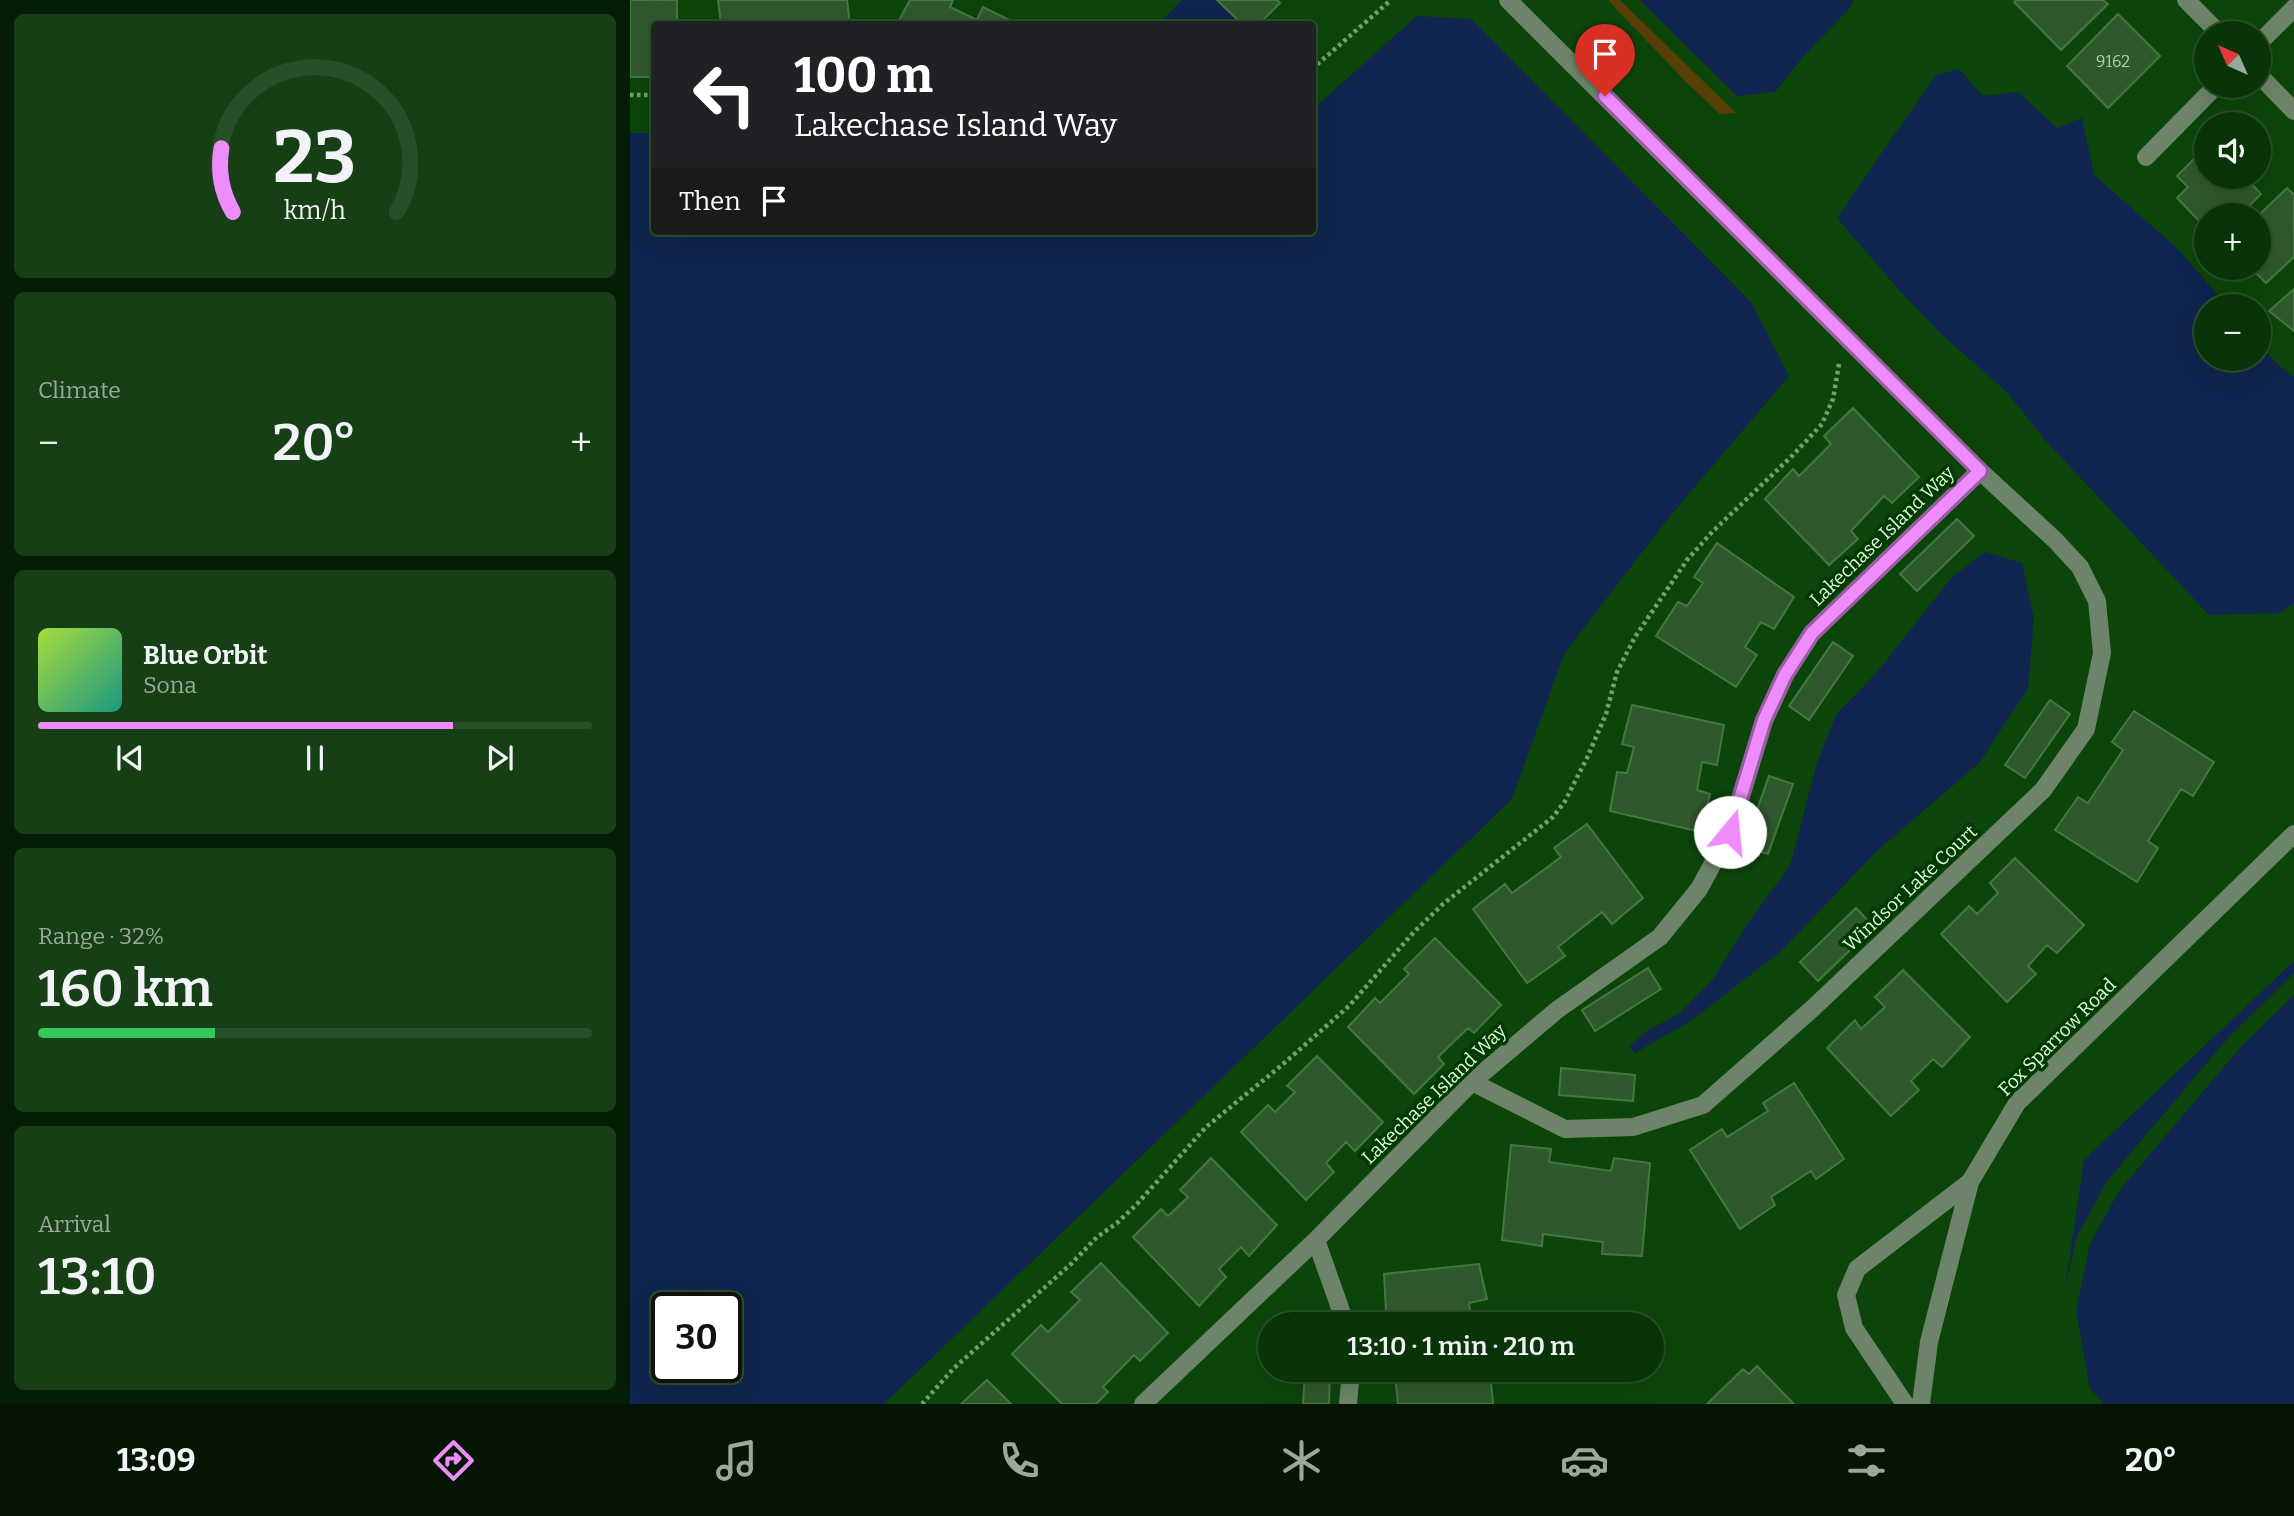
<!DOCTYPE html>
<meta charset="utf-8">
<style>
:root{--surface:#093408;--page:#173f16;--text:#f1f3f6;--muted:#99aa9c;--line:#294f29;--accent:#ed8cfa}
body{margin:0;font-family:Bitter,serif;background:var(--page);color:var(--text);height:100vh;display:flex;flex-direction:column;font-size:26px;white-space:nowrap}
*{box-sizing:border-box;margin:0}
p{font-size:23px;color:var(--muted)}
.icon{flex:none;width:38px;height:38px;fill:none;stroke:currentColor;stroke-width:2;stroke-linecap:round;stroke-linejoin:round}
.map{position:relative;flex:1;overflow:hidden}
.drawer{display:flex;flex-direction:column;gap:14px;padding:14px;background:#051d04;width:630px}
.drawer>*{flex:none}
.top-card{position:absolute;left:21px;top:21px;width:665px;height:214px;border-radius:7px;box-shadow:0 7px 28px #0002,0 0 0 2px var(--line);background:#202124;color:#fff;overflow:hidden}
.needle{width:46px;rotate:315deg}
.fabs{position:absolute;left:1564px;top:21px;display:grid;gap:14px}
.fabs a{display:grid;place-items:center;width:77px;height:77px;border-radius:50%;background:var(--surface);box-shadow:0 7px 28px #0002,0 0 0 2px var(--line);font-size:35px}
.speed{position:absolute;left:21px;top:1292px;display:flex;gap:14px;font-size:35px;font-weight:700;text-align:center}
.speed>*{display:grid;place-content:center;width:91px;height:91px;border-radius:50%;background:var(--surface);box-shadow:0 7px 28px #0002,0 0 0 2px var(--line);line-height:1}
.speed .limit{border:4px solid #111;border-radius:10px;background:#fff;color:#111}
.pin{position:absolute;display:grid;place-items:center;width:60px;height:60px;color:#fff;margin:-72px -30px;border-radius:50% 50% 50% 0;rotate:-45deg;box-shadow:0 0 7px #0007}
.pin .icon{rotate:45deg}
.me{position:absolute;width:77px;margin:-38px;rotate:17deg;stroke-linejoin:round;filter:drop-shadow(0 0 5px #0008)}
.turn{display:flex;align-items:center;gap:24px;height:147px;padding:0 28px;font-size:32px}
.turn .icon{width:91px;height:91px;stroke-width:2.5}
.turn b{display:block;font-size:49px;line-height:60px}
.then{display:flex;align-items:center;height:66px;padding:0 28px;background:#0003;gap:14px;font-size:26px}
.big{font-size:52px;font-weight:600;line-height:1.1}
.drawer .widget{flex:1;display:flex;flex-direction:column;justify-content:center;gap:10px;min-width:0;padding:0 24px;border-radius:10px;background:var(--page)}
.drawer .dial{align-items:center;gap:0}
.dial svg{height:182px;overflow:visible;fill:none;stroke:var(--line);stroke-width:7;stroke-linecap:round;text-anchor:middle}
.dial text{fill:var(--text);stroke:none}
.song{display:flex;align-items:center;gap:21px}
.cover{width:84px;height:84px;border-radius:10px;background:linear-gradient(135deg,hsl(80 70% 55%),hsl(170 70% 35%))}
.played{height:7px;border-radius:4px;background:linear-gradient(90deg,var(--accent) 75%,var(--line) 75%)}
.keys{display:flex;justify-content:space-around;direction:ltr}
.heat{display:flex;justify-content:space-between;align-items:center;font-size:38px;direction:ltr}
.charge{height:10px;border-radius:5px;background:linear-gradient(90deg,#34c759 32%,var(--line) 0)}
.trip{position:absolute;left:628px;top:1312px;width:406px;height:70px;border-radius:35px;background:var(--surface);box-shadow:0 7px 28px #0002,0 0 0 2px var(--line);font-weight:600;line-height:70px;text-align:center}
.tabs{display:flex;height:112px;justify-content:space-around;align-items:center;background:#041503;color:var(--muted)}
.tabs .icon{width:49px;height:49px}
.tabs .selected{color:var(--accent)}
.tabs b{font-size:32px;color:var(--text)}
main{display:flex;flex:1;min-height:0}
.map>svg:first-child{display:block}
.green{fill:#573f06}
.water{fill:#10254f;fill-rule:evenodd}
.building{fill:#30582d;stroke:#437940;stroke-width:2}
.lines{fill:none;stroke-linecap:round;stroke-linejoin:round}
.path{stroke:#749f71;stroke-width:4.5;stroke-dasharray:3.5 3.5;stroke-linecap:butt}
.minor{stroke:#6d846a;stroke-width:18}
.route-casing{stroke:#9a5ba2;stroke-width:18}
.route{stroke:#ed8cfa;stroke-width:12}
.labels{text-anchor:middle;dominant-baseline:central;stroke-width:7;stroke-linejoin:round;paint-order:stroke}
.number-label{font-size:16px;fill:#b2d2b0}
.street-label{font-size:19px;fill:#defbdb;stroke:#003a00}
</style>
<main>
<section class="drawer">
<div class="widget dial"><svg viewBox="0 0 100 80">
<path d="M14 69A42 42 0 1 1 86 69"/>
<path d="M14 69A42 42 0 0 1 9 41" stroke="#ed8cfa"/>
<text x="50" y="56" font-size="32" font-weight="700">23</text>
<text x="50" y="72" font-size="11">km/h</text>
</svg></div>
<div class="widget"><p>Climate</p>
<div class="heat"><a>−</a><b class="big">20°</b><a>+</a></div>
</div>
<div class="widget">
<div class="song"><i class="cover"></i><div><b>Blue Orbit</b><p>Sona</p></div></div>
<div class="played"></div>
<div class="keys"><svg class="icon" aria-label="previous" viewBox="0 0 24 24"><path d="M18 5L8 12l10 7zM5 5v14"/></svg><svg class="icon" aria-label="pause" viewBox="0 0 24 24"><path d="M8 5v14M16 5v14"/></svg><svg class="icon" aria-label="next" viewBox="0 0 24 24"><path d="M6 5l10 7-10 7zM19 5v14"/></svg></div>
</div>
<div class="widget"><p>Range · 32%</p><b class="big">160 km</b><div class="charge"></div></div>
<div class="widget"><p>Arrival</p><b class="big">13:10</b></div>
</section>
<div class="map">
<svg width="1664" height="1404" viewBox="0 0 1664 1404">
<rect width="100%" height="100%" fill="#0c450a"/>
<!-- green -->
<path class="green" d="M978 0H990L1106 113 1090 114 1055 81Z"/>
<!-- water -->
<path class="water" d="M552 0H587L612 24H528Z
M1010 0H1223L1220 8 1172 58 1145 92 1107 96Z
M787 16 841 19 1121 302 1159 376 1036 521 934 654 882 799 254 1404H0V133H24V231H682L683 109ZM96 1307V1367H37V1307Z
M1329 69 1353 96 1388 92 1427 128 1452 118 1464 175 1547 248 1597 306H1577V359H1629V343L1645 362 1664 377V603L1650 613 1579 615 1415 440 1376 391 1313 336 1269 290 1207 218 1305 76Z
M1355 552 1392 563 1404 618 1398 688 1350 762 1247 851 1150 952 1062 1020 1005 1053 999 1047 1017 1031 1050 1013 1084 978 1118 923 1160 866 1187 763 1206 715 1248 671 1322 577Z
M1664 961V973L1598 1038 1477 1181 1447 1236 1435 1288 1454 1160Z
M1664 995V1404H1474L1460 1388 1446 1311 1460 1244 1489 1191 1610 1048Z"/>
<!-- building -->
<path class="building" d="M0 0H47V24H24V77H0Z
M88 0H217L220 24H91Z
M280 0H323L320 7 347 20 353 7 388 24H267Z
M587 0H647L650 3 629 24H612Z
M1386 0H1473L1478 4 1431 50 1384 2Z
M1488 14 1530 56 1478 108 1437 66Z
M1573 150 1577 154V177H1624L1619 181 1631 194 1610 215H1577V223L1574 226 1547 198 1558 187 1547 176Z
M1657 188 1664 195V257L1636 283 1621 268H1629V215Z
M1664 289V331L1639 311Z
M1223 408 1289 477 1262 503 1254 496 1221 531 1228 539 1199 565 1135 499 1163 469 1169 476 1201 444 1194 436Z
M1327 519 1344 536 1287 591 1270 574Z
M1087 543 1164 597 1144 629 1131 622 1115 647 1127 655 1106 687 1026 636 1048 602 1057 606 1073 583 1064 577Z
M1203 642 1223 656 1179 720 1159 706Z
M1420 700 1440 714 1395 778 1375 765Z
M1002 705 1094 725 1087 765 1072 762 1067 790 1080 794 1071 832 980 811 987 772 997 773 1004 747 992 744Z
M1504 711 1584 762 1563 796 1551 789 1518 841 1528 848 1507 882 1425 830 1448 797 1458 803 1493 750 1482 742Z
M1139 776 1163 784 1138 854 1114 846Z
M957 824 1013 898 982 924 972 912 928 947 935 956 897 983 843 909 875 884 882 893 931 857 924 848Z
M1385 858 1454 925 1427 953 1417 945 1398 966 1406 974 1377 1002 1311 934 1339 906 1347 914 1368 893 1360 883Z
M1226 908 1244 927 1188 981 1170 962Z
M805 938 871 1005 844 1033 838 1028 808 1057 814 1064 784 1094 718 1027 745 998 750 1003 779 974 774 969Z
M1018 968 1031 989 965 1031 952 1010Z
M1273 970 1340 1037 1312 1067 1303 1059 1281 1081 1289 1090 1261 1116 1197 1048 1225 1020 1231 1029 1255 1007 1245 997Z
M687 1056 753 1122 725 1151 716 1142 696 1163 704 1172 676 1200 611 1132 638 1105 645 1112 665 1092 657 1086Z
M931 1068 1005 1075 1003 1101 929 1095Z
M1164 1083 1214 1159 1186 1179 1181 1171 1141 1197 1145 1205 1110 1229 1060 1150 1092 1129 1097 1137 1138 1111 1133 1103Z
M881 1145 921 1149 919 1162 981 1171 984 1158 1020 1163 1012 1256 972 1254 973 1242 913 1234 912 1246 872 1240Z
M581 1158 647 1225 619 1256 611 1247 589 1269 596 1277 569 1306 503 1237 531 1209 538 1216 558 1197 550 1190Z
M471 1263 538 1333 510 1361 504 1355 473 1387 478 1392 466 1404H432L382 1354 411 1325 418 1332 450 1300 441 1292Z
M849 1264 857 1299 839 1303 842 1325H771L769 1311H756L754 1274Z
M1127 1366 1164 1404H1077L1113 1369 1119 1374Z
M675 1370H700L699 1404H673Z
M777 1370H860L863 1404H768L765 1375 777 1374Z
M357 1380 381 1404H331Z"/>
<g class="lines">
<!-- path -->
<path class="path" d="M682 69 761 0
M0 95H24
M292 1404 324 1368 441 1264 467 1237 487 1223 507 1204 576 1127 652 1065 719 1006 784 932 813 904 923 817 935 801 957 758 976 714 987 672 1005 637 1057 560 1083 531 1162 456 1192 424 1203 399 1209 364"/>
<!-- minor -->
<path class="minor" d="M1556 0 1589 33
M1629 43 1664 8
M1629 75 1664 111
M1516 157 1586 86
M842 1082 935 1129 1003 1127 1073 1105 1182 1009 1413 790 1456 729 1472 653 1467 601 1450 567 1425 540 1350 471 878 0
M686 1240 716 1325
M513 1404 686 1240 842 1082 927 1010 1030 937 1069 889 1100 832 1134 721 1155 675 1182 633 1350 471
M718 1404 721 1370
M1275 1404 1224 1328 1216 1295 1227 1269 1340 1182
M1291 1404 1299 1342 1340 1182 1387 1103 1664 834"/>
</g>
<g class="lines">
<defs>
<path id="route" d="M975 96 1350 471 1182 633 1155 675 1134 720 1100 832"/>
</defs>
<!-- route casing -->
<use href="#route" class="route-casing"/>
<!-- route -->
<use href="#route" class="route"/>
</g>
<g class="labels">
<!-- number labels -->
<g class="number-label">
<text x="1483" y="61">9162</text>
</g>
<!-- street labels -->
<g class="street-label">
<text transform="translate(1252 536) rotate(-44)">Lakechase Island Way</text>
<text transform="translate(1280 888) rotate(-43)">Windsor Lake Court</text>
<text transform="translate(1427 1037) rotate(-45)">Fox Sparrow Road</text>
<text transform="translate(804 1094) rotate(-44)">Lakechase Island Way</text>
</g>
</g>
</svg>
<div class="fabs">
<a><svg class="needle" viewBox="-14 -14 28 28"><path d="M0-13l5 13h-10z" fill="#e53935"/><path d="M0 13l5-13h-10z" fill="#99aa9c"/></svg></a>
<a><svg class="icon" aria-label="sound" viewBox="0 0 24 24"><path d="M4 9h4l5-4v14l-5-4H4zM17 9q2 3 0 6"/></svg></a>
<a>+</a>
<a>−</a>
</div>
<div class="speed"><div class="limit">30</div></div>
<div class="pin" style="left:975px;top:96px;background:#d93025"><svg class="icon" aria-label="arrive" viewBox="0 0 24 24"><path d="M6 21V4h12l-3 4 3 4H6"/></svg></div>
<svg class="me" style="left:1100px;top:832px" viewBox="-20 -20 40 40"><circle r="19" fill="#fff"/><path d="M0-13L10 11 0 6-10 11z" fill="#ed8cfa"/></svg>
<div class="trip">13:10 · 1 min · 210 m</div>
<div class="top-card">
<div class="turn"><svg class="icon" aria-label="left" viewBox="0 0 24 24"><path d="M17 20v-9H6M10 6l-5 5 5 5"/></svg><div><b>100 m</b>Lakechase Island Way</div></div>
<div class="then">Then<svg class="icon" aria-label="arrive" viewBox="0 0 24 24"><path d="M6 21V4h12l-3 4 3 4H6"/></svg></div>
</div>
</div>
</main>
<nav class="tabs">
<b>13:09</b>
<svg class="icon selected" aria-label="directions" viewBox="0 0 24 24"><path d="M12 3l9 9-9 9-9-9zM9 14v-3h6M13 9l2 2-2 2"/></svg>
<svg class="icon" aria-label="music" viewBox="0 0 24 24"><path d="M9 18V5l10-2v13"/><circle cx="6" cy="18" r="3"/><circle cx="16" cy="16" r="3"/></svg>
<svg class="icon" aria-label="phone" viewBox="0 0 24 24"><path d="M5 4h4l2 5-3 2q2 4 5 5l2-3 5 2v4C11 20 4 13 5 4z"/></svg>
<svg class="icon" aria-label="climate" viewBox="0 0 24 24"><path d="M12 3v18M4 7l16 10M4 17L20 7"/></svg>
<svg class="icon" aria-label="car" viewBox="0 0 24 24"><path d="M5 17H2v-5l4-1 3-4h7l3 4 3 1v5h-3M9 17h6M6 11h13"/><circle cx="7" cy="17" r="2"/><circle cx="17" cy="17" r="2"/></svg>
<svg class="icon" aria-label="filters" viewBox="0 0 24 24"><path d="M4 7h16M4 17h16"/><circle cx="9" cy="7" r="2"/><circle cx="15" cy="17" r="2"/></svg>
<b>20°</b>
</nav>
